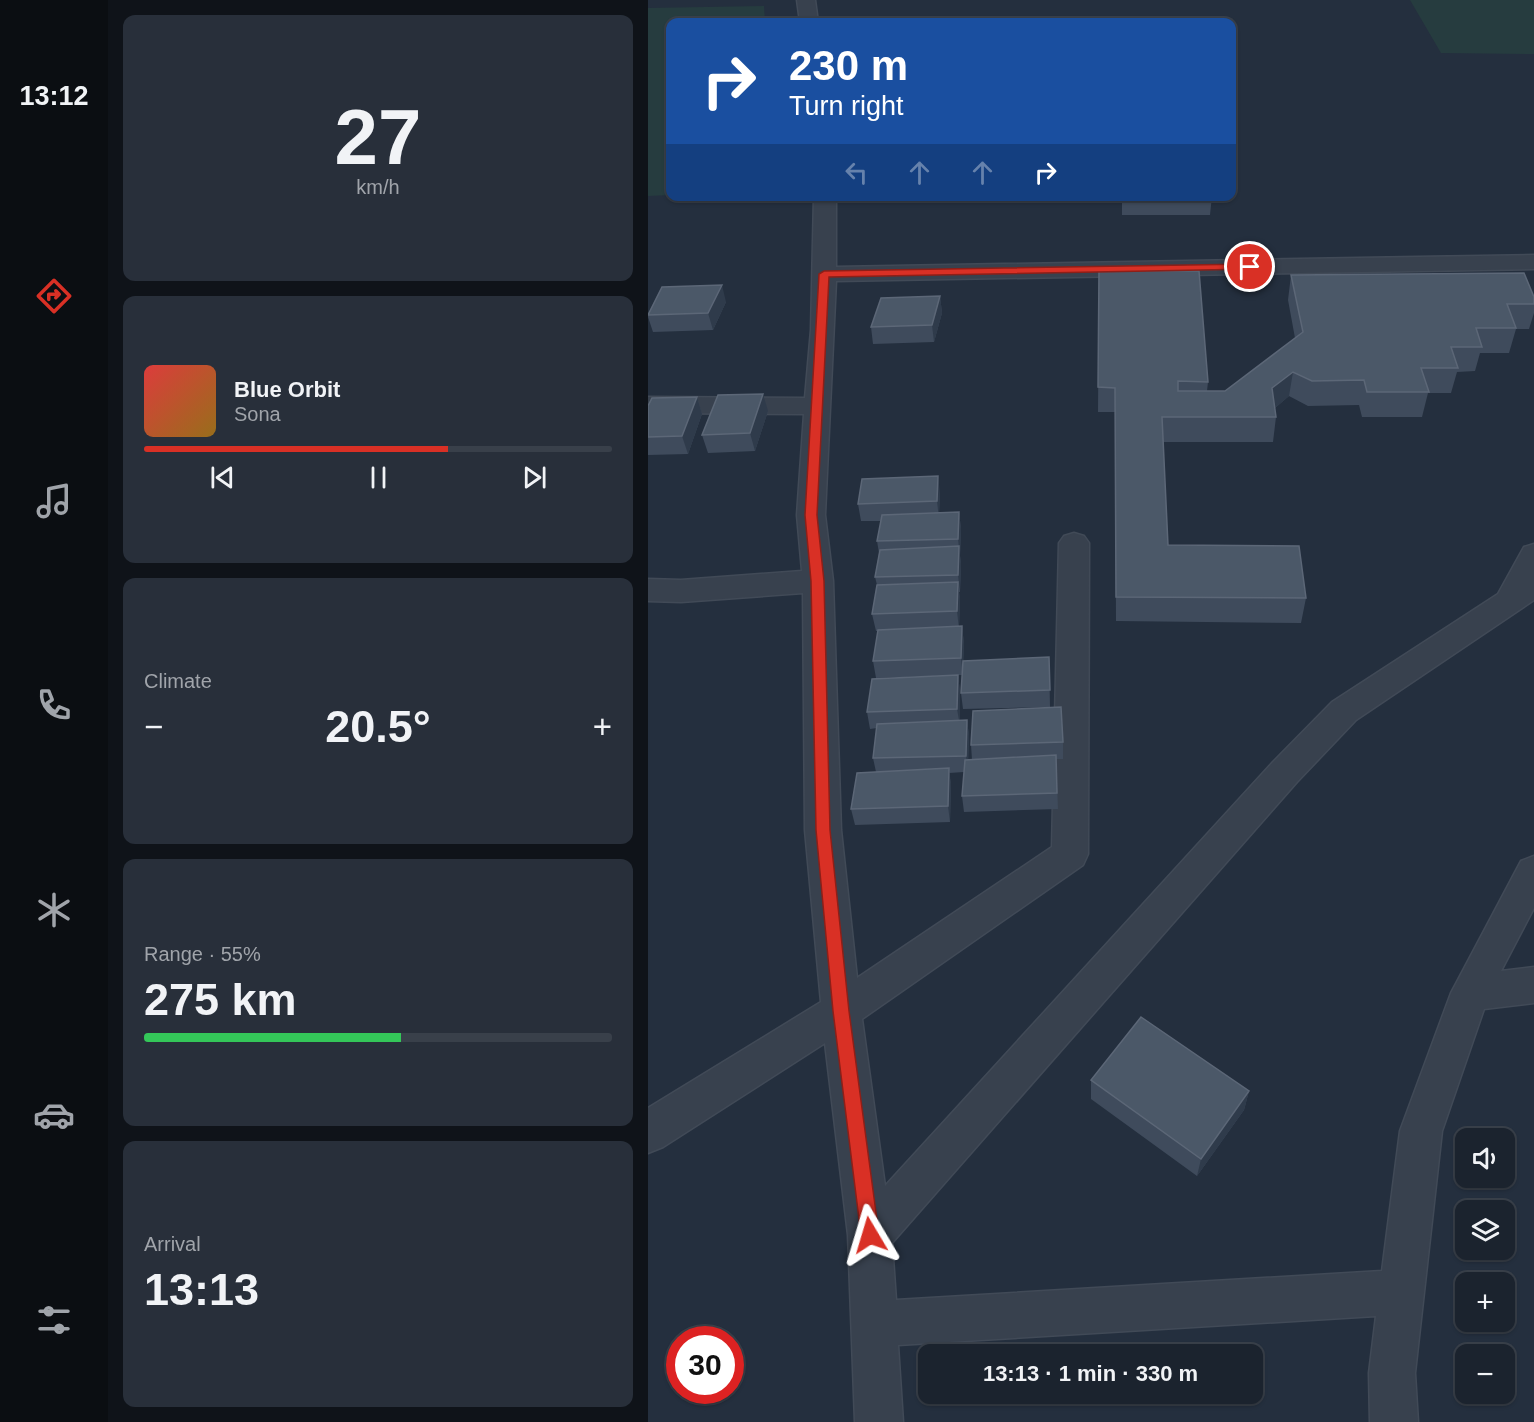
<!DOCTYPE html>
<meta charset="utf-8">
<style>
:root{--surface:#1b232e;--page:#282f3a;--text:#f1f3f6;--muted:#a0a4aa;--line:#39404a;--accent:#d93025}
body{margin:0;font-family:Helvetica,sans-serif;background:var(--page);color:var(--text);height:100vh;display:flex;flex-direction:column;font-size:22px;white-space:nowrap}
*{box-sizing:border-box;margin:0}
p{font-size:20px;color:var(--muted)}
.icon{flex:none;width:33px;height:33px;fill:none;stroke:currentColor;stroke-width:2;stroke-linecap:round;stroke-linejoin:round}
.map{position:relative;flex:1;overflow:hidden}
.side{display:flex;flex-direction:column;gap:15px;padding:15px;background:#0f1319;width:540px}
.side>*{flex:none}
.guide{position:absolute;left:18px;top:18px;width:570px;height:183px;border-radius:12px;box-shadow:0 2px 4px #0004,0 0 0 2px var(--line);background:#1a4fa0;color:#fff;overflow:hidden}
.controls{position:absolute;left:807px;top:1128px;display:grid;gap:12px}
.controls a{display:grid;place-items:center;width:60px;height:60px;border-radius:12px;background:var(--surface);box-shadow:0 2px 4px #0004,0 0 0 2px var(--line);font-size:30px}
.speed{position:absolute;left:18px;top:1326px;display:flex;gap:12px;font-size:30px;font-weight:700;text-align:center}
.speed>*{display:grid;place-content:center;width:78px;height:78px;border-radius:50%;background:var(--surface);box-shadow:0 2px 4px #0004,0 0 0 2px var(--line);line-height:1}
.speed .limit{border:9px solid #d22;background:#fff;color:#111}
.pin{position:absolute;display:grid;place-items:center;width:51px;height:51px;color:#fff;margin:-26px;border:3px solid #fff;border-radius:50%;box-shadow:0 2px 6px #0007}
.me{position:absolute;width:66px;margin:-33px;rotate:353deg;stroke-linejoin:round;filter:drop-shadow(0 0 4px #0008)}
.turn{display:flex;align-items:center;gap:21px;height:126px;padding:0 24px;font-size:27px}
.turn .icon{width:78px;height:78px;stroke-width:2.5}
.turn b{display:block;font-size:42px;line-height:51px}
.lanes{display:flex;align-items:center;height:57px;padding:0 24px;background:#0003;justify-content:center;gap:30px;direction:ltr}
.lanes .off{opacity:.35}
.big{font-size:45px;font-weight:800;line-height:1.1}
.side .card{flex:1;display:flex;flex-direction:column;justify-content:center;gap:9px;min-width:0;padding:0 21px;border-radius:12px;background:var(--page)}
.side .dial{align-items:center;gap:0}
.dial b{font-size:78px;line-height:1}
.song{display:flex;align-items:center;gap:18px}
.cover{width:72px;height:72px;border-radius:9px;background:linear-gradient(135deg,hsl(0 70% 55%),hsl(40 70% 35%))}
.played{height:6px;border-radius:3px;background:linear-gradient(90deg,var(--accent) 65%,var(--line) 65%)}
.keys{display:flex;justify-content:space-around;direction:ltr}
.heat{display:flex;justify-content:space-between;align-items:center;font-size:33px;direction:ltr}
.charge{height:9px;border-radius:4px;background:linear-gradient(90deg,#34c759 55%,var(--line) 0)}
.trip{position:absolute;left:270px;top:1344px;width:345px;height:60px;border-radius:12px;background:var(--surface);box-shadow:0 2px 4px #0004,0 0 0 2px var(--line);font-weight:800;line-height:60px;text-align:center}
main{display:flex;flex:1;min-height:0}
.dock{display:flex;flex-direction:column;width:108px;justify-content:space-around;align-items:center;background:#0b0e12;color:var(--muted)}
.dock .icon{width:42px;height:42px}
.dock .current{color:var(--accent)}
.dock b{font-size:27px;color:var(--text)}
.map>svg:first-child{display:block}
.green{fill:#263c3f}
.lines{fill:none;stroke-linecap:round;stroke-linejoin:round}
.minor-casing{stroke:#414a57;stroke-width:3}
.minor{fill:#38414e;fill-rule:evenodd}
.wall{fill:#3f4b5c}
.shaded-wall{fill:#2f3b4b}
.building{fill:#4b5868;stroke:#5c6777;stroke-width:1.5}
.route{fill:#d93025;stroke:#8d1f18;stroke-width:1.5}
</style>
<main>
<nav class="dock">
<b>13:12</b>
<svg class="icon current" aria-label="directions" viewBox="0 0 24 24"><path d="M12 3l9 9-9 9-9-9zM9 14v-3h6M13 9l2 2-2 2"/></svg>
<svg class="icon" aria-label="music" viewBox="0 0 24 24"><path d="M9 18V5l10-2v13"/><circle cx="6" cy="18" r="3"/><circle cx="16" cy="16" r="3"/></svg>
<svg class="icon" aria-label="phone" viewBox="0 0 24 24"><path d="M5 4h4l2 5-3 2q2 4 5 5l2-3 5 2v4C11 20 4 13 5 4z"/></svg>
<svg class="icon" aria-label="climate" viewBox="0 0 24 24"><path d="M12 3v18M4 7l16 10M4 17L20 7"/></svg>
<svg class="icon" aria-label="car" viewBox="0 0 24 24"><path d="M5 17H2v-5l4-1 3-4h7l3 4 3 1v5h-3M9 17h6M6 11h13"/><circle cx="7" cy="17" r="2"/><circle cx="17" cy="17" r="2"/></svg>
<svg class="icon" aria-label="filters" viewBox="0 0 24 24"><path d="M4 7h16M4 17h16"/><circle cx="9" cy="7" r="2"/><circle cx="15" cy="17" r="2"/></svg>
</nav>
<section class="side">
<div class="card dial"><b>27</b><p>km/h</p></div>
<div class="card">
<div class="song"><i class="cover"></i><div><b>Blue Orbit</b><p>Sona</p></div></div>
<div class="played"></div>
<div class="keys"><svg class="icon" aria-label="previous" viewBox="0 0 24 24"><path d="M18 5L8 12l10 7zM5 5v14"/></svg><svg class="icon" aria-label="pause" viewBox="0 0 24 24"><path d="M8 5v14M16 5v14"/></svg><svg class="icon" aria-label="next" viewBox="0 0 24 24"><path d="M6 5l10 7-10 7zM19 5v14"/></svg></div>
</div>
<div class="card"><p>Climate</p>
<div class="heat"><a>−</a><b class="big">20.5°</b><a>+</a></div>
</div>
<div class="card"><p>Range · 55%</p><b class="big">275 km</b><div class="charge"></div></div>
<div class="card"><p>Arrival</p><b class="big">13:13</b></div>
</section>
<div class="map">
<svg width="886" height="1422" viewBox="0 0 886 1422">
<rect width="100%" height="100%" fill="#242f3e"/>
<!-- green -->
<path class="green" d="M762 0H886V54L793 53Z
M116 6 117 22H22V195L0 196V8Z"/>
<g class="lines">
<defs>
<path id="minor" d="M149 0H167L170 22H152Z
M166 196H188V267L886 255V269L188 281 177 515 185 581 193 830 209 978 404 847 411 543 416 536 426 533 436 536 441 543 440 854 435 865 214 1019 237 1186 625 762 684 702 850 594 876 547 886 544V600L708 720 649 782 244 1243 248 1300 734 1271 752 1131 803 993 873 861 886 856V908L853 971 886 967V1003L836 1009 794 1131 767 1373 770 1422H722L721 1373 728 1316 250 1345 255 1422H207L200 1235 177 1043 15 1147 0 1153V1108L173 1002 157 830 155 593 33 602 0 601V579L33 580 154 571 149 515 156 414 0 413V397L157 398 163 330Z"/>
</defs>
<!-- minor casing -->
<use href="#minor" class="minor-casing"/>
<!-- minor -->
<use href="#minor" class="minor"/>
</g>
<!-- wall -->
<path class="wall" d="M474 196H564L562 215H474Z
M451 270 560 382 559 391H577L647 338 640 300 643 275 886 297V313L881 329H868L861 353H832L827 371 809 372 803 393H780L774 417H714L711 405 660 406 641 396 627 408 628 417 625 442H515L520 545 658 598 653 623 468 621 467 412H450Z
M292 296 294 313 286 342 225 344 223 327Z
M78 302 65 330 5 332 0 317V313Z
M49 397 54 414 40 454 0 455V406Z
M120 411 107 451 60 453 54 435Z
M292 493 291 512H311L313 529 312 556 313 564 312 592H311L312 599 311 626H314L316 644 315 663 401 657 402 707 315 709 313 693 314 675 228 678 225 661 230 631H228L224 614 229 585 227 577 231 553 229 541 233 521H213L210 504Z
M310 675 312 692V720H319L321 736 320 760H324L323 745 415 742V759H408L410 809 316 812 314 796 316 772 301 773 303 784 302 822 207 825 203 809 228 772 225 758 229 728 222 729 219 712Z
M443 1080 601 1091 596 1110 549 1176 443 1099Z"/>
<!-- shaded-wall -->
<path class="shaded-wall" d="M74 285 78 302 65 330 60 313Z
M292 296 294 313 286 342 284 325Z
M645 372 641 396 621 413 624 388Z
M115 394 120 411 107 451 102 433Z
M49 397 54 414 40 454 34 436Z
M290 476 292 493 291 519 289 501Z
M311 512 313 529 312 556 310 539Z
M311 546 313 564 312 592 310 575Z
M310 582 312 599 311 629 309 611Z
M314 626 316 644 315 675 313 658Z
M310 675 312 692V726L309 709Z
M319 720 321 736 320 772 318 756Z
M301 768 303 784 302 822 300 806Z
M601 1091 596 1110 549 1176 553 1159Z"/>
<!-- building -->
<path class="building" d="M451 270 551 271 560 382 530 381V391H577L655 332 643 275 876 273 886 297V304H859L868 328H828L834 347H803L810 368H773L781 392H719L716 380 664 381 645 372 624 388 628 417H514L520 545 651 546 658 598 468 597 467 388 450 387Z
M74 285 60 313 0 315 14 287Z
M292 296 284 325 223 327 233 298Z
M115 394 102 433 54 435 70 395Z
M49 397 34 436 0 437V406L4 398Z
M290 476 289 501 210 504 214 479Z
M311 512 310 539 229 541 234 515Z
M311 546 310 575 227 577 232 550Z
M310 582 309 611 224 614 229 585Z
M314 626 313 658 225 661 230 630Z
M401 657 402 690 313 693 315 661Z
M310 675 309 709 219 712 224 679Z
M413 707 415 742 323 745 325 711Z
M319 720 318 756 225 758 229 724Z
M408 755 409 793 314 796 317 760Z
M301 768 300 806 203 809 209 773Z
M493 1017 601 1091 553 1159 443 1080Z"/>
<!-- route -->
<path class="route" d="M602 264 605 265V269L181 277 169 515 176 581 182 830 201 1011 231 1235 228 1242 222 1244 215 1242 213 1235 185 1011 168 830 163 581 157 515 171 274 176 271Z"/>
</svg>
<div class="controls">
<a><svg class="icon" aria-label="sound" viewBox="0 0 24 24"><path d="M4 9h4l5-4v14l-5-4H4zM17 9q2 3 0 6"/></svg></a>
<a><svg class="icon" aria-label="layers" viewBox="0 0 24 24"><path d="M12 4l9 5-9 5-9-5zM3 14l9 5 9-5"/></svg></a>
<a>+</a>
<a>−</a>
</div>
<div class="speed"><div class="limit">30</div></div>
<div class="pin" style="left:602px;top:267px;background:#d93025"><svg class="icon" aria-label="arrive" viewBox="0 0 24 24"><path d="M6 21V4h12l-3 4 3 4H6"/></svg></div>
<svg class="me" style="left:222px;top:1235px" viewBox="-20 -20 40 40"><path d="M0-17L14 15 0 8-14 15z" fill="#d93025" stroke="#fff" stroke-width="4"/></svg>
<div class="trip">13:13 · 1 min · 330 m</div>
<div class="guide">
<div class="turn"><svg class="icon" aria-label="right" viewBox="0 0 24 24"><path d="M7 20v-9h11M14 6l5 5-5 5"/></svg><div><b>230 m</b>Turn right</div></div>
<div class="lanes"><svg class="icon off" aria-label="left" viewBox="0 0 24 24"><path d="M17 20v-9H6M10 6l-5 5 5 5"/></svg><svg class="icon off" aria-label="ahead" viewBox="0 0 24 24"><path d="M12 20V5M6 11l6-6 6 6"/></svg><svg class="icon off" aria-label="ahead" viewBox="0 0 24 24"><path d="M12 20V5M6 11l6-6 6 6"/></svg><svg class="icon" aria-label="right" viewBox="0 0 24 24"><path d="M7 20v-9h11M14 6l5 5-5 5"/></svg></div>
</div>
</div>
</main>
